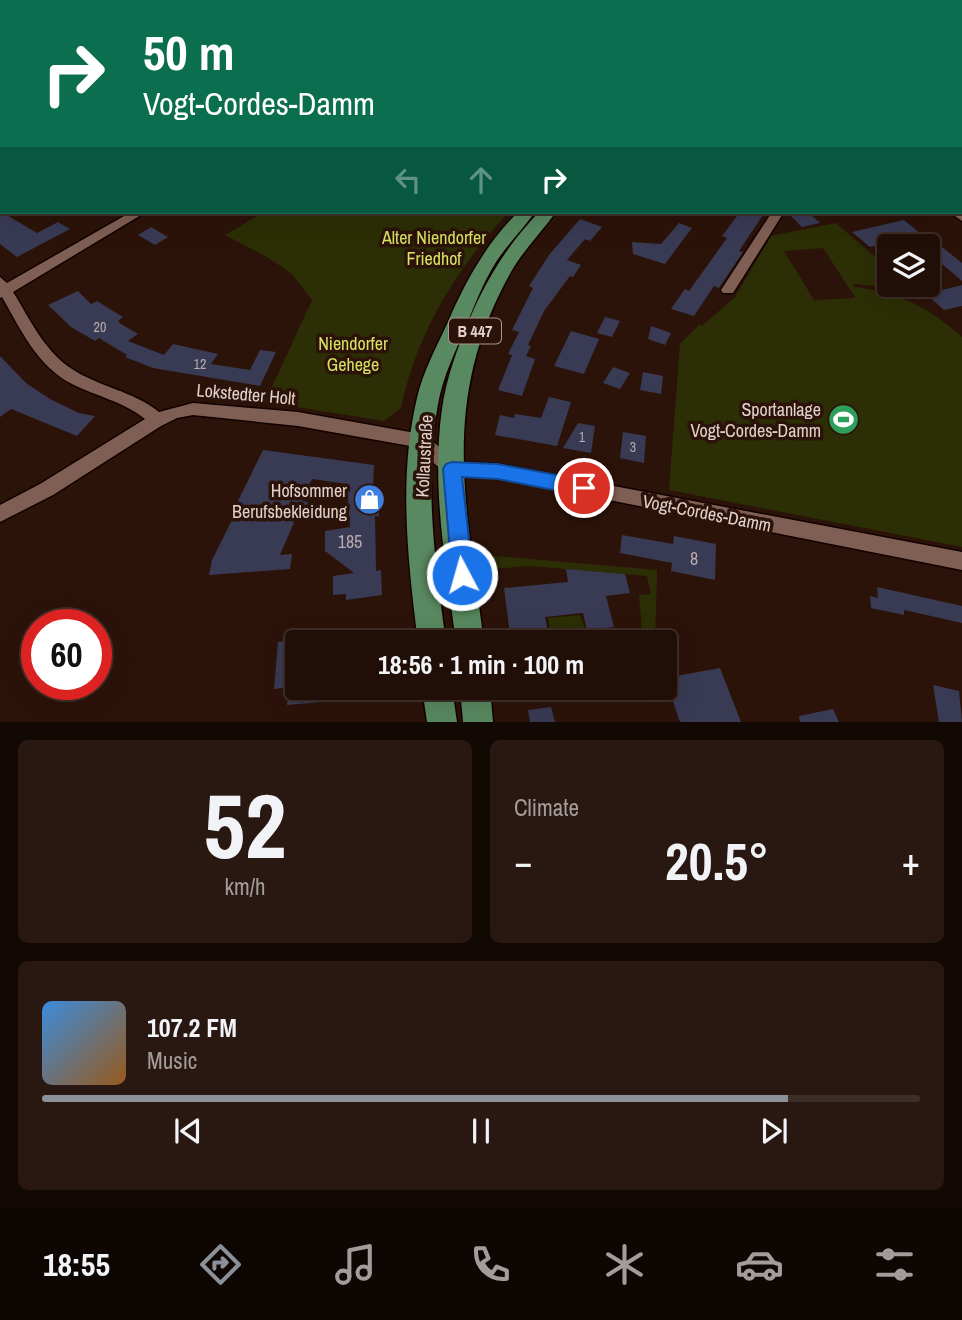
<!DOCTYPE html>
<meta charset="utf-8">
<style>
:root{--surface:#210e07;--page:#291711;--text:#f1f3f6;--muted:#a29c9b;--line:#3e2e28;--accent:#8c9099}
body{margin:0;font-family:"Archivo Narrow",sans-serif;background:var(--page);color:var(--text);height:100vh;display:flex;flex-direction:column;font-size:26px;white-space:nowrap}
*{box-sizing:border-box;margin:0}
p{font-size:23px;color:var(--muted)}
.icon{flex:none;width:38px;height:38px;fill:none;stroke:currentColor;stroke-width:2;stroke-linecap:round;stroke-linejoin:round}
.map{position:relative;height:722px;overflow:hidden}
.drawer{display:flex;flex-direction:column;gap:18px;padding:18px;background:#120804;flex:1}
.drawer>*{flex:none}
.banner{position:absolute;left:0px;top:0px;width:962px;height:214px;box-shadow:0 7px 28px #0002,0 0 0 2px var(--line);background:#0b6e4f;color:#fff;overflow:hidden}
.buttons{position:absolute;left:877px;top:234px;display:grid;gap:14px}
.buttons a{display:grid;place-items:center;width:63px;height:63px;border-radius:7px;background:var(--surface);box-shadow:0 7px 28px #0002,0 0 0 2px var(--line);font-size:35px}
.speed{position:absolute;left:21px;top:609px;display:flex;gap:14px;font-size:35px;font-weight:700;text-align:center}
.speed>*{display:grid;place-content:center;width:91px;height:91px;border-radius:50%;background:var(--surface);box-shadow:0 7px 28px #0002,0 0 0 2px var(--line);line-height:1}
.speed .limit{border:10px solid #d22;background:#fff;color:#111}
.pin{position:absolute;display:grid;place-items:center;width:60px;height:60px;color:#fff;margin:-30px;border:4px solid #fff;border-radius:50%;box-shadow:0 2px 7px #0007}
.me{position:absolute;width:77px;margin:-38px;rotate:354deg;stroke-linejoin:round;filter:drop-shadow(0 0 5px #0008)}
.turn{display:flex;align-items:center;gap:24px;height:147px;padding:0 28px;font-size:32px}
.turn .icon{width:91px;height:91px;stroke-width:2.5}
.turn b{display:block;font-size:49px;line-height:60px}
.lanes{display:flex;align-items:center;height:66px;padding:0 28px;background:#0003;justify-content:center;gap:35px;direction:ltr}
.lanes .off{opacity:.35}
.big{font-size:52px;font-weight:700;line-height:1.1}
.drawer .card{flex:1;display:flex;flex-direction:column;justify-content:center;gap:10px;min-width:0;padding:0 24px;border-radius:10px;background:var(--page)}
.drawer .dial{align-items:center;gap:0}
.dial b{font-size:91px;line-height:1}
.song{display:flex;align-items:center;gap:21px}
.cover{width:84px;height:84px;border-radius:10px;background:linear-gradient(135deg,hsl(210 70% 55%),hsl(30 70% 35%))}
.played{height:7px;border-radius:4px;background:linear-gradient(90deg,var(--accent) 85%,var(--line) 85%)}
.keys{display:flex;justify-content:space-around;direction:ltr}
.heat{display:flex;justify-content:space-between;align-items:center;font-size:38px;direction:ltr}
.drawer .tiles{flex:1;display:grid;gap:18px;grid-template-columns:1fr 1fr}
.card:last-child{grid-column:span 2}
.trip{position:absolute;left:285px;top:630px;width:392px;height:70px;border-radius:7px;background:var(--surface);box-shadow:0 7px 28px #0002,0 0 0 2px var(--line);font-weight:700;line-height:70px;text-align:center}
.tabs{display:flex;height:112px;justify-content:space-around;align-items:center;background:#0d0603;color:var(--muted)}
.tabs .icon{width:49px;height:49px}
.tabs .active{color:var(--accent)}
.tabs b{font-size:32px;color:var(--text)}
.map>svg:first-child{display:block}
.green{fill:#2c2f05;fill-rule:evenodd}
.building{fill:#393a54}
.lines{fill:none;stroke-linecap:round;stroke-linejoin:round}
.minor-casing{stroke:#130100;stroke-width:3}
.major-casing{stroke:#130100;stroke-width:3}
.minor{fill:#7f5f53;fill-rule:evenodd}
.major{fill:#598960;fill-rule:evenodd}
.route{fill:#1a73e8;stroke:#114b97;stroke-width:2}
.labels{text-anchor:middle;dominant-baseline:central;stroke-width:7;stroke-linejoin:round;paint-order:stroke}
.number-label{font-size:14px;fill:#b8aaac}
.shield{fill:#2c1309;stroke:#ab978f;stroke-width:2}
.shield-label{font-size:16px;font-weight:bold;fill:#e2d0c9}
.park-label{font-size:18px;fill:#d8e363;stroke:#2c1309}
.street-label{font-size:18px;fill:#e2d0c9;stroke:#2c1309}
.poi-label{font-size:18px;fill:#e2d0c9;stroke:#2c1309;text-anchor:end}
.near-number-label{font-size:18px;fill:#b8aaac}
</style>
<div class="map">
<svg width="962" height="722" viewBox="0 0 962 722">
<rect width="100%" height="100%" fill="#2c1309"/>
<!-- green -->
<path class="green" d="M0 0H562L2 2 0 120Z
M264 212H509C457 268 417 332 401 408L384 421 265 402 312 300 292 274 269 258 225 235Z
M836 223 880 261 889 272V285H903L913 297 877 286 853 284 855 287C901 293 928 307 962 337V547L669 490 680 344 699 325 702 326 735 297 771 236ZM823 248 855 297V298L814 300 784 251Z
M484 555 657 570 655 642H643L639 595 651 594 647 576 530 566 491 569 486 565Z
M580 615 590 642H552L548 618Z"/>
<!-- building -->
<path class="building" d="M0 211 37 233 58 222 70 229 17 257 0 244Z
M740 212H765L739 251 743 252 719 288 714 286 694 316 671 309 685 289 689 291 727 238 722 236Z
M787 212 809 213 820 223 802 227Z
M580 219 602 227 590 241 585 239 567 260 581 265 573 277 570 276 544 311 528 345 531 346 526 356 535 359 522 396 498 390 512 355 508 354 519 332 512 330 533 288 529 286 549 255Z
M904 220 922 235 870 247 852 232Z
M679 223 692 228 665 264 633 254 632 242 661 244Z
M151 227 168 237 155 245 138 235Z
M932 239 962 263V281L928 252V247L917 243Z
M962 285V306L944 310 926 294Z
M78 291 91 304 97 301 123 317 118 321 121 324 138 334 128 341 164 355 173 344 218 354 211 364 250 370 260 350 276 352 260 386 153 368 125 357 127 355 99 338 95 341 71 327 48 305Z
M605 317 620 321 612 337 597 333Z
M651 326 671 333 665 345 648 339Z
M571 331 599 339 584 374 554 366Z
M0 356 26 383 50 399 79 413 95 416 77 436 11 409 0 417Z
M613 367 630 373 620 389 603 383Z
M643 372 663 376 661 394 640 390Z
M549 397 571 402 557 446 495 435 500 415 514 418 515 414 541 418Z
M578 423 595 426 591 453 563 448Z
M623 432 646 436 644 463 620 458Z
M263 450 374 465 373 489H378L379 516H375L376 571 381 570 382 595 346 600V594L333 595V576L354 573 325 551V531L350 527 347 484 312 479 302 501 308 502 301 521 295 520 280 555 292 554 290 569 209 575 212 560 233 518 230 517Z
M622 535 673 544 674 536 716 544 715 580 671 571 672 563 620 553Z
M566 569 625 574 630 593 606 596 614 627 587 630 583 613 545 617 550 642H511L504 588 568 582Z
M877 587 962 606V623L904 610V615L871 608 870 596 878 598Z
M298 640V686L274 689 278 642Z
M720 668 741 722H680L665 678Z
M933 685 959 691 962 722H939Z
M289 688H322V702L287 705Z
M551 707 555 722H530L528 710Z
M833 709 839 722H800L799 716Z"/>
<g class="lines">
<defs>
<path id="minor" d="M961 34H962V40H961Z
M962 211V221L949 212 961 210Z
M131 212H146L13 292C30 319 44 351 72 369 99 387 133 391 159 412L193 403 298 412 421 434 427 436 456 462 498 464 962 552V570L498 478 452 476 446 474 416 447 298 426 193 415 177 418 161 426 53 495 0 522V505L40 484 145 419C124 402 96 396 72 384 37 366 21 330 2 297L0 298V277L7 283Z
M772 212H784L733 293H723L721 290Z"/>
<path id="major" d="M666 0H678L679 2H667Z
M687 0H699L700 2H688Z
M732 0H754L755 2H734Z
M956 0H962V5L961 2H955Z
M518 212H535C523 229 508 244 496 262 483 283 474 306 465 329 455 352 444 375 439 399 423 479 435 562 446 642H418C408 563 398 477 417 398 423 372 436 348 447 324 465 282 486 244 518 212Z
M539 212H556C542 232 524 249 511 272 439 400 466 505 484 642H456C446 566 431 486 442 409 446 378 458 347 470 318 487 278 509 243 539 212Z
M422 688H452L457 722H427Z
M460 688H490L493 722H463Z"/>
</defs>
<!-- minor casing -->
<use href="#minor" class="minor-casing"/>
<!-- major casing -->
<use href="#major" class="major-casing"/>
<!-- minor -->
<use href="#minor" class="minor"/>
<!-- major -->
<use href="#major" class="major"/>
</g>
<!-- route -->
<path class="route" d="M452 462 498 464 584 480 590 483 593 488 590 494 584 496 498 479 462 477 473 575 470 582 462 585 455 582 452 575 443 469 446 464Z"/>
<!-- icons -->
<defs>
<symbol id="stadium-disc" viewBox="-11 -11 22 22"><circle r="9.5" fill="#2e9e5b" stroke="#2c1309"/><path d="M0-5a6.5 5 0 1 0 0 10a6.5 5 0 1 0 0-10ZM-3.5-1.8h7v3.6h-7Z" fill="#fff"/></symbol>
<symbol id="shop-disc" viewBox="-11 -11 22 22"><circle r="9.5" fill="#3f7fe0" stroke="#2c1309"/><path d="M-5-2.5h2.3a2.7 3.5 0 0 1 5.4 0H5L5.5 6h-11ZM-1.5-2.5h3a1.5 2.3 0 0 0-3 0Z" fill="#fff"/></symbol>
</defs>
<g fill-rule="evenodd">
<use href="#stadium-disc" x="826" y="402" width="35" height="35"/>
<use href="#shop-disc" x="352" y="482" width="35" height="35"/>
</g>
<g class="labels">
<!-- number labels -->
<g class="number-label">
<text x="100" y="327">20</text>
<text x="200" y="364">12</text>
<text x="582" y="437">1</text>
<text x="633" y="447">3</text>
</g>
<!-- shield labels -->
<rect class="shield" x="449" y="318.5" width="52" height="25" rx="5"/>
<g class="shield-label">
<text x="475" y="331">B 447</text>
</g>
<!-- park labels -->
<g class="park-label">
<text x="434" y="237">Alter Niendorfer<tspan x="434" dy="21">Friedhof</tspan></text>
<text x="353" y="343">Niendorfer<tspan x="353" dy="21">Gehege</tspan></text>
</g>
<!-- street labels -->
<g class="street-label">
<text transform="translate(246 394) rotate(5)">Lokstedter Holt</text>
<text transform="translate(424 456) rotate(-87)">Kollaustraße</text>
<text transform="translate(707 513) rotate(11)">Vogt-Cordes-Damm</text>
</g>
<!-- poi labels -->
<g class="poi-label">
<text x="821" y="409">Sportanlage<tspan x="821" dy="21">Vogt-Cordes-Damm</tspan></text>
<text x="347" y="490">Hofsommer<tspan x="347" dy="21">Berufsbekleidung</tspan></text>
</g>
<!-- near-number labels -->
<g class="near-number-label">
<text x="350" y="541">185</text>
<text x="694" y="558">8</text>
</g>
</g>
</svg>
<div class="buttons">
<a><svg class="icon" aria-label="layers" viewBox="0 0 24 24"><path d="M12 4l9 5-9 5-9-5zM3 14l9 5 9-5"/></svg></a>
</div>
<div class="speed"><div class="limit">60</div></div>
<div class="pin" style="left:584px;top:488px;background:#d93025"><svg class="icon" aria-label="arrive" viewBox="0 0 24 24"><path d="M6 21V4h12l-3 4 3 4H6"/></svg></div>
<svg class="me" style="left:462px;top:575px" viewBox="-20 -20 40 40"><circle r="17" fill="#1a73e8" stroke="#fff" stroke-width="3"/><path d="M0-11L8 9 0 5-8 9z" fill="#fff"/></svg>
<div class="trip">18:56 · 1 min · 100 m</div>
<div class="banner">
<div class="turn"><svg class="icon" aria-label="right" viewBox="0 0 24 24"><path d="M7 20v-9h11M14 6l5 5-5 5"/></svg><div><b>50 m</b>Vogt-Cordes-Damm</div></div>
<div class="lanes"><svg class="icon off" aria-label="left" viewBox="0 0 24 24"><path d="M17 20v-9H6M10 6l-5 5 5 5"/></svg><svg class="icon off" aria-label="ahead" viewBox="0 0 24 24"><path d="M12 20V5M6 11l6-6 6 6"/></svg><svg class="icon" aria-label="right" viewBox="0 0 24 24"><path d="M7 20v-9h11M14 6l5 5-5 5"/></svg></div>
</div>
</div>
<section class="drawer">
<div class="tiles">
<div class="card dial"><b>52</b><p>km/h</p></div>
<div class="card"><p>Climate</p>
<div class="heat"><a>−</a><b class="big">20.5°</b><a>+</a></div>
</div>
<div class="card">
<div class="song"><i class="cover"></i><div><b>107.2 FM</b><p>Music</p></div></div>
<div class="played"></div>
<div class="keys"><svg class="icon" aria-label="previous" viewBox="0 0 24 24"><path d="M18 5L8 12l10 7zM5 5v14"/></svg><svg class="icon" aria-label="pause" viewBox="0 0 24 24"><path d="M8 5v14M16 5v14"/></svg><svg class="icon" aria-label="next" viewBox="0 0 24 24"><path d="M6 5l10 7-10 7zM19 5v14"/></svg></div>
</div>
</div>
</section>
<nav class="tabs">
<b>18:55</b>
<svg class="icon active" aria-label="directions" viewBox="0 0 24 24"><path d="M12 3l9 9-9 9-9-9zM9 14v-3h6M13 9l2 2-2 2"/></svg>
<svg class="icon" aria-label="music" viewBox="0 0 24 24"><path d="M9 18V5l10-2v13"/><circle cx="6" cy="18" r="3"/><circle cx="16" cy="16" r="3"/></svg>
<svg class="icon" aria-label="phone" viewBox="0 0 24 24"><path d="M5 4h4l2 5-3 2q2 4 5 5l2-3 5 2v4C11 20 4 13 5 4z"/></svg>
<svg class="icon" aria-label="climate" viewBox="0 0 24 24"><path d="M12 3v18M4 7l16 10M4 17L20 7"/></svg>
<svg class="icon" aria-label="car" viewBox="0 0 24 24"><path d="M5 17H2v-5l4-1 3-4h7l3 4 3 1v5h-3M9 17h6M6 11h13"/><circle cx="7" cy="17" r="2"/><circle cx="17" cy="17" r="2"/></svg>
<svg class="icon" aria-label="filters" viewBox="0 0 24 24"><path d="M4 7h16M4 17h16"/><circle cx="9" cy="7" r="2"/><circle cx="15" cy="17" r="2"/></svg>
</nav>
